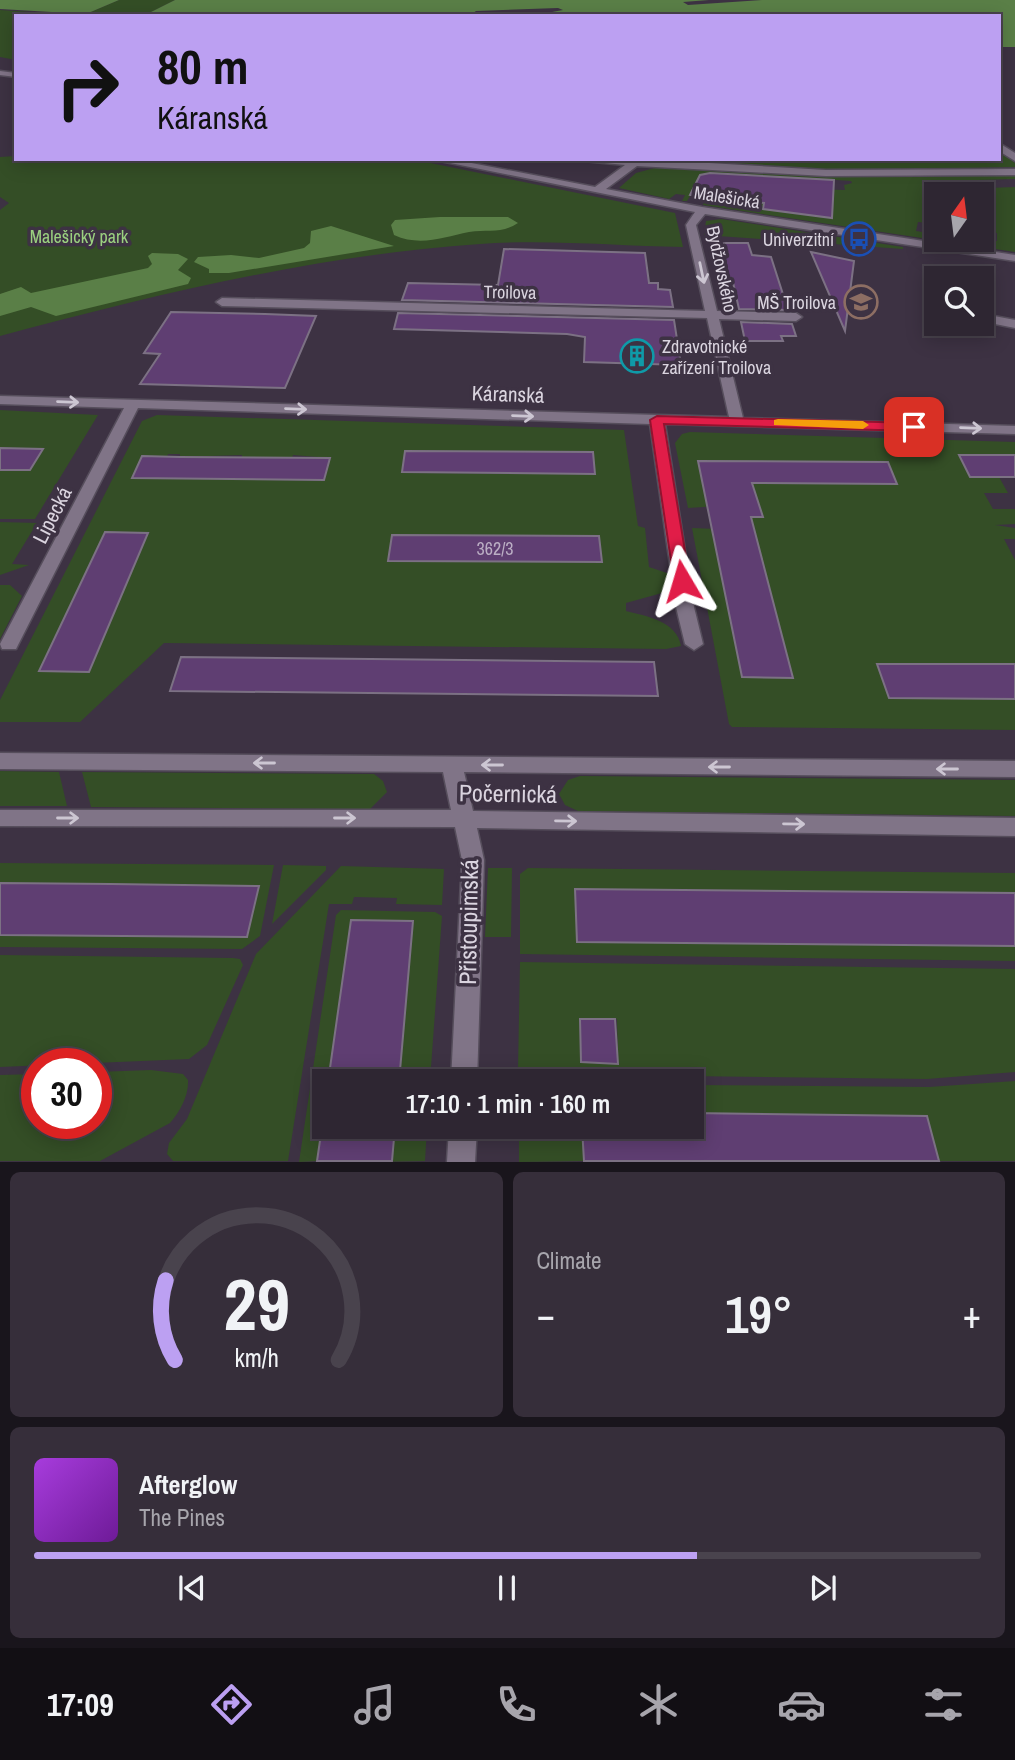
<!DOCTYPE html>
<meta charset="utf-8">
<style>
:root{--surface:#2e2632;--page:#362e3a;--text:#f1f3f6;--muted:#a7a5ac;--line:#49434d;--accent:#bca0f2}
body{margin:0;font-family:"Archivo Narrow",sans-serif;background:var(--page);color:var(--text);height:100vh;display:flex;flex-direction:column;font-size:26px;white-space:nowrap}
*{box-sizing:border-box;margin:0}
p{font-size:23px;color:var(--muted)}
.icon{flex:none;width:38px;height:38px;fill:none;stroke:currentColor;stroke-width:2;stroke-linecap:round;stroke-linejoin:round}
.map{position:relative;height:1162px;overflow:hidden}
.side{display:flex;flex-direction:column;gap:10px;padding:10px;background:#19151c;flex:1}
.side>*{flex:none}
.banner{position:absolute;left:14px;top:14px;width:987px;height:147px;border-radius:0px;box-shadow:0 4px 18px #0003,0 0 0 2px var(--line);background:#bca0f2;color:#111;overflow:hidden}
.needle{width:46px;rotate:14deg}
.buttons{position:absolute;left:924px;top:182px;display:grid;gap:14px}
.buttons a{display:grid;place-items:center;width:70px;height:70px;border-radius:0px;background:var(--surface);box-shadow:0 4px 18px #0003,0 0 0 2px var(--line);font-size:35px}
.speed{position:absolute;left:21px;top:1048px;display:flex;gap:14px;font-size:35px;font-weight:700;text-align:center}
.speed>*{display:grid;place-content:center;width:91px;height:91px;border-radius:50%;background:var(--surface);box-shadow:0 4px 18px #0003,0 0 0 2px var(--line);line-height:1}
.speed .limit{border:10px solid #d22;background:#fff;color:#111}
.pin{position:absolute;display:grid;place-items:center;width:60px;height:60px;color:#fff;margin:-30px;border-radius:14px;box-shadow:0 4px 10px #0006}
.me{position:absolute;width:77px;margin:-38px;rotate:353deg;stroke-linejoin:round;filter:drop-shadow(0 0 5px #0008)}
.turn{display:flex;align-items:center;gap:24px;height:147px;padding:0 28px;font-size:32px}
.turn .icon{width:91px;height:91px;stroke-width:2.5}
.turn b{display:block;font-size:49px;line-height:60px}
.big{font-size:52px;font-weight:600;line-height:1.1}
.side .widget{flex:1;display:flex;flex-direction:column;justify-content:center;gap:10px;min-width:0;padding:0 24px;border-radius:10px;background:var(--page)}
.side .dial{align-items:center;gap:0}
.dial svg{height:182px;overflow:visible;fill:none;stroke:var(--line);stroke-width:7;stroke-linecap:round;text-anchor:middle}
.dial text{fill:var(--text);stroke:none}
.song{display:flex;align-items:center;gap:21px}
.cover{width:84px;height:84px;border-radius:10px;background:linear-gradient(135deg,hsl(280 70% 55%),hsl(280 70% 35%))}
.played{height:7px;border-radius:4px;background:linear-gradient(90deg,var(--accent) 70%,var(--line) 70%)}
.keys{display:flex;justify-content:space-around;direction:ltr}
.heat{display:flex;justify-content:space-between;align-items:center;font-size:38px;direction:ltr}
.side .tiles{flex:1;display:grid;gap:10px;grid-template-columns:1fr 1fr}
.widget:last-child{grid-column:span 2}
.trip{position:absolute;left:312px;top:1069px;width:392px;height:70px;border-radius:0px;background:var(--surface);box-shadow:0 4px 18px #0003,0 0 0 2px var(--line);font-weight:600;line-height:70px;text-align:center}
.tabs{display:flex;height:112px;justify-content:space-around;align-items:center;background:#120f14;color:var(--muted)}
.tabs .icon{width:49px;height:49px}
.tabs .on{color:var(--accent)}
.tabs b{font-size:32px;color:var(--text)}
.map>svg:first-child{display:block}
.green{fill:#344e26;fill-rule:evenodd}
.forest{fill:#5a7f47}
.building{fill:#5f3e72;stroke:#7c7184;stroke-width:2}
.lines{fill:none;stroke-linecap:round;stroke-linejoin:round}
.minor-casing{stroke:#564e5c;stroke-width:3}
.minor{fill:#807487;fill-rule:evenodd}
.oneway{stroke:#ccc6d2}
.route{fill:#e11d48;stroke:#92132f;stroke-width:2}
.slow{fill:#f59e0b}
.labels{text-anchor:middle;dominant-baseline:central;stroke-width:7;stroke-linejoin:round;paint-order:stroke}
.far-street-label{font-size:18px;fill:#dad4df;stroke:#3d3243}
.far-park-label{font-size:18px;fill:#9bd180;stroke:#3d3243}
.far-poi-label{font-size:18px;fill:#dad4df;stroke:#3d3243;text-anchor:end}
.number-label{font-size:18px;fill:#bbaec4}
.street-label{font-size:21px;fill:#dad4df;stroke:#3d3243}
.near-street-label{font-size:24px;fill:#dad4df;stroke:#3d3243}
</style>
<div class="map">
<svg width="1015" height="1162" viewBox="0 0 1015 1162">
<rect width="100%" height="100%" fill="#3d3243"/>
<!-- green -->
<path class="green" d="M119 0H175L143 16 86 14Z
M0 11V10L93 16H16V60L0 57Z
M999 151 1015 163V167L829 171 667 159H999Z
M16 156V159H411L675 213 683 247C616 246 547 239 480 244 318 255 157 294 0 336V210L9 203 0 197V157Z
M662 166 827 176 1015 175V179L979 180 987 188 1015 187V252L703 205 704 197 690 196 687 201H682L685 195 676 194 669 199 619 188 636 173ZM792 177 851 181 852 183 844 185 845 190 806 189 793 183ZM936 194H982V231L997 233V241L936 240V234L916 231 918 222 936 224Z
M721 219 903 247V249L704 235 706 221Z
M0 410 98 415 35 519H0V470H30L43 449 0 448Z
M157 415 624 430 638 526 645 528 649 567 670 574 662 593 626 603V611C646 616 677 621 681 646L666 649 164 643 80 722H0V700L142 421ZM405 451 594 474 402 473ZM168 454H180V457L242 455V457L292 458 293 455 330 458 324 480 132 478 142 456 167 457ZM105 532 148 533 89 672 40 671ZM392 535 599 536 602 562 388 561Z
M690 432 1015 442V455L959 456 970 477H999L1008 493H984L993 509H1015V524L995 525 1015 528V539H1004L1015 560V664H877L889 698 1015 699V730L732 727 729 724 692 528 741 530 735 505 688 508 675 443 682 434ZM698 461 888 462 897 484 703 483ZM713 537H756L793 678 742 677Z
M0 522 37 523 12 564 29 565 0 575Z
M0 585H10L22 596 0 639Z
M0 771 59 772 67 806H0Z
M82 772 374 774 383 781 387 792 370 809 91 807Z
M580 776 1015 780V816L578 811 565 805 559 794 568 780Z
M0 863 274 865 260 936 242 949 0 947V935L247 937 259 887 0 883Z
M283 865 326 866V870L272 924Z
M341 866 444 869 442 905 396 904 397 898 354 897 352 904H329L288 1161H173L167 1154 169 1143 187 1119 256 954Z
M488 868H512L511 937H485Z
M528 868 1015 873V893L575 890 577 942 1015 946V961L520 954V874Z
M341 910 435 912 442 916 430 1081H399L393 956 410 955 413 922 351 920 328 1081 324 1082V1115L317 1161 299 1162 336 915Z
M0 955 233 958 240 959 243 965 207 1045 189 1059 0 1067Z
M520 962 1015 969V1072L927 1079 526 1074 518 1070ZM580 1019H617L618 1064 581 1061Z
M151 1070 183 1074 188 1080C189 1095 180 1112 170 1123L100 1161H0V1075L37 1074V1124H96V1072Z
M1015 1081V1161H939L926 1116 691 1113V1085L929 1087Z
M395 1127H427L425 1161 372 1162 373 1156Z
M519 1127H582L584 1161 519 1162Z"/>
<!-- forest -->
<path class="forest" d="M0 0H119L86 14 0 9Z
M175 0H709L683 2 688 5 762 0H1015V47H999V16H530L563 10 558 8 476 11 469 16H143Z
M440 217H508L518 223C501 234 488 229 469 232 444 237 420 247 394 235L391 225 395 220Z
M331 226 394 246 229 273H209V269L194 262 198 257 231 255 259 258 304 248 310 243 311 231Z
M152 253 178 254 188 259 178 270 191 278 188 284 56 316 31 307 0 316V294L21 287 31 293 148 268 152 264 148 256Z"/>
<!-- building -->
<path class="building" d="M710 173 834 180 832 218 763 209 764 203 690 195 700 175Z
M726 243H748L752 255 771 257 788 310 739 309 732 278H728L719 244Z
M504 249 645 253 649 283H658V289L670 290 673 307 402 300 408 283 498 285Z
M811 252 854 261 845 331Z
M171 312 265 314 316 316 285 388 140 384 160 354 144 353Z
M398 313 674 320 681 365 584 362 585 337 567 334 394 329Z
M741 322 792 324 796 336H781L783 341H745Z
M0 448 43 449 30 470H0Z
M405 451 593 452 595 474 402 472Z
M959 455H1015V477H970Z
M142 456 180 457 330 458 324 480 132 478Z
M698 461 888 462 897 484 752 483 763 517H751L793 678 742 677Z
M105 532 148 533 89 672 39 671Z
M392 535 599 536 602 562 388 561Z
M181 657 654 662 658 696 170 691Z
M877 664H1015V699L889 698Z
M0 883 111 884 259 886 247 937 0 935Z
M575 889 1015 893V946L577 942Z
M351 920 413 921 399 1082H328Z
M580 1019H615L618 1064 581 1062Z
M691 1113 927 1116 939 1161H584L582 1127H691Z
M322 1127H395L392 1161H317Z"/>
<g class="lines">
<defs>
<path id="minor" d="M0 71 16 73V77L0 75Z
M999 143 1015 153V161L999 151Z
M430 159H451L595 187 625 165 563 159H642L826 170 1015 169V175L826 176 637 166 606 189 702 207 1015 255V261L705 214 696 225 717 311 796 313 802 317 796 321 719 319 743 418 1015 426V434L665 424 694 607 703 644 694 650 685 644 676 607 650 424 138 408 18 645 16 649H2L0 644 124 408 0 404V396L729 417 707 318 222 306 216 302 222 298 705 311 686 225 695 212Z
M989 315 1015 320V328L985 322 983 319Z
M0 753 1015 761V777L464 772 473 811 1015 818V836L477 828 484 860 477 1082H451L462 860 455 827 0 826V810H451L443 772 0 769Z
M449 1127H477L475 1162H447Z"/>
</defs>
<!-- minor casing -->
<use href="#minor" class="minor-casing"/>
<!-- minor -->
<use href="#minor" class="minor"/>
</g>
<!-- one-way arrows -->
<defs><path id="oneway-shaft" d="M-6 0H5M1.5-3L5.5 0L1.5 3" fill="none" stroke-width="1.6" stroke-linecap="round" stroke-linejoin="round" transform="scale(1.75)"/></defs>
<g class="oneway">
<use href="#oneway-shaft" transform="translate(702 273) rotate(78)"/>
<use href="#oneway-shaft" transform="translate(68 402) rotate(2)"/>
<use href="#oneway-shaft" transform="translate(296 409) rotate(2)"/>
<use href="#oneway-shaft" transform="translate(523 416) rotate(2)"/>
<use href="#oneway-shaft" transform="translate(971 428) rotate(2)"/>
<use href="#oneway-shaft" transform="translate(264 763) rotate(-180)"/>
<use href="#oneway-shaft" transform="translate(492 765) rotate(-180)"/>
<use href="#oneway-shaft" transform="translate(719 767) rotate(-180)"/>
<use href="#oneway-shaft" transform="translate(947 769) rotate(-180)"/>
<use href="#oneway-shaft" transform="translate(68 818)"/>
<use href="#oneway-shaft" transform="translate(345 818)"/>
<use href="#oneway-shaft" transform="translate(566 821) rotate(1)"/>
<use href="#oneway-shaft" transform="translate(794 824) rotate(1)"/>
</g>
<!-- route -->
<path class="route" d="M657 416 914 423 921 427 914 431 664 424 690 581 682 586 674 581 650 420Z"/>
<!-- slow -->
<path class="slow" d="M778 419 863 421 869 425 863 429 774 425V420Z"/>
<!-- icons -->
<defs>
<symbol id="bus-ring" viewBox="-11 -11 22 22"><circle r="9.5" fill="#3d3243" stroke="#1a4fb4" stroke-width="1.5"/><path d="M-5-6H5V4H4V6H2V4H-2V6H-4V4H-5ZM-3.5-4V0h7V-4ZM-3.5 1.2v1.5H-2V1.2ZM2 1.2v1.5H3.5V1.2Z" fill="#1a4fb4"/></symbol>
<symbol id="school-ring" viewBox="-11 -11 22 22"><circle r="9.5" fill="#3d3243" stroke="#8d6e63" stroke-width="1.5"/><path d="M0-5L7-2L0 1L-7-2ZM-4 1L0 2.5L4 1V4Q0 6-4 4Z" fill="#8d6e63"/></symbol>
<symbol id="building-ring" viewBox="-11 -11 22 22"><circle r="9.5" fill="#3d3243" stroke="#0f9aa8" stroke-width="1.5"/><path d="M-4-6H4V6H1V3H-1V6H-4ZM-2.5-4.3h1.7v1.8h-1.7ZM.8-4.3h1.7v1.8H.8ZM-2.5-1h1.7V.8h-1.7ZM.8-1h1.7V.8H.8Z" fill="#0f9aa8"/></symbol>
</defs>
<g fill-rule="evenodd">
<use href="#bus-ring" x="840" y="220" width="38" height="38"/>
<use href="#school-ring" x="842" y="283" width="38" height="38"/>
<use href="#building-ring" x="618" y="337" width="38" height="38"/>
</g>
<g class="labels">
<!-- far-street labels -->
<g class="far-street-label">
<text transform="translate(727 197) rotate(9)">Malešická</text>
<text transform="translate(722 269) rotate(78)">Bydžovského</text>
<text transform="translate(510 292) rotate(1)">Troilova</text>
</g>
<!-- far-park labels -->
<g class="far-park-label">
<text x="79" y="236">Malešický park</text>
</g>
<!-- far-poi labels -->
<g class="far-poi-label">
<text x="834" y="239">Univerzitní</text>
<text x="836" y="302">MŠ Troilova</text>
<text x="662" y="346" text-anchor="start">Zdravotnické<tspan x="662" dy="21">zařízení Troilova</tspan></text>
</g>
<!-- number labels -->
<g class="number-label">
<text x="495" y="548">362/3</text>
</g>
<!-- street labels -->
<g class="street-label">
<text transform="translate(508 394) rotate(2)">Káranská</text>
<text transform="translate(52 515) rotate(-63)">Lipecká</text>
</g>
<!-- near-street labels -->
<g class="near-street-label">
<text transform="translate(508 793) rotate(1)">Počernická</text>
<text transform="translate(468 922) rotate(-89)">Přistoupimská</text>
</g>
</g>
</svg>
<div class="buttons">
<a><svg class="needle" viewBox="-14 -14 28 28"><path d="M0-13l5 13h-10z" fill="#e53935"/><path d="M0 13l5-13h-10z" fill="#a7a5ac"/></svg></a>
<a><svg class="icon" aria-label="search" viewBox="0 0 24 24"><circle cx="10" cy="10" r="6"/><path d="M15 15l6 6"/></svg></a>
</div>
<div class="speed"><div class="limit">30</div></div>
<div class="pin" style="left:914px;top:427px;background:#d93025"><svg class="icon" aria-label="arrive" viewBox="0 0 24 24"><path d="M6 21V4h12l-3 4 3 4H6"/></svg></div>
<svg class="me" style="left:682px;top:581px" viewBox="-20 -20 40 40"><path d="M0-17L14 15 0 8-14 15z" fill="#e11d48" stroke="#fff" stroke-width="4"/></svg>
<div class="trip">17:10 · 1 min · 160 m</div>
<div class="banner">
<div class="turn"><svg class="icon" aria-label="right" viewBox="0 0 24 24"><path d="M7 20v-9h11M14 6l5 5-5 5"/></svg><div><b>80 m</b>Káranská</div></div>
</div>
</div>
<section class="side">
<div class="tiles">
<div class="widget dial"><svg viewBox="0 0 100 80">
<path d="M14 69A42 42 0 1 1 86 69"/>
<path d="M14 69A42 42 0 0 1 10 34" stroke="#bca0f2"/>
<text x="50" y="56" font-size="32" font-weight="700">29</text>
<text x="50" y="72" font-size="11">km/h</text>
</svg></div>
<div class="widget"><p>Climate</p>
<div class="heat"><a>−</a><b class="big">19°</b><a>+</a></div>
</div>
<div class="widget">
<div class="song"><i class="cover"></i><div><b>Afterglow</b><p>The Pines</p></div></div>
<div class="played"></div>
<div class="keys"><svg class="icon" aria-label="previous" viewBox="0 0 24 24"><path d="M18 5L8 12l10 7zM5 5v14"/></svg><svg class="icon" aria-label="pause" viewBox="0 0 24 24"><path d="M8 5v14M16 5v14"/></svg><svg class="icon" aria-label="next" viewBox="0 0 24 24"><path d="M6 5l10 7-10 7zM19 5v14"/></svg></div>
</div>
</div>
</section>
<nav class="tabs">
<b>17:09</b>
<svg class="icon on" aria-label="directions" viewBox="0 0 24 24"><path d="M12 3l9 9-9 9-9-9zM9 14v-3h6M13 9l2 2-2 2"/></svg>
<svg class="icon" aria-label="music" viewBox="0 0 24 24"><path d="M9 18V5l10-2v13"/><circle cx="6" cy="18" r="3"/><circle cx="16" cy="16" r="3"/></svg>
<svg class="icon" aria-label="phone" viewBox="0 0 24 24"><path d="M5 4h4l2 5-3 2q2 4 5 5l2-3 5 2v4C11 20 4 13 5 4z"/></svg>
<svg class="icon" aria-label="climate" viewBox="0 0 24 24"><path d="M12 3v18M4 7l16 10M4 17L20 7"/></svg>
<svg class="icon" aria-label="car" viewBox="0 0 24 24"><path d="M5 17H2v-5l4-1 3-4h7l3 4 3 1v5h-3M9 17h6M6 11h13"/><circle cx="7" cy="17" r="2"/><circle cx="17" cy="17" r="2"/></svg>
<svg class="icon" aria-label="filters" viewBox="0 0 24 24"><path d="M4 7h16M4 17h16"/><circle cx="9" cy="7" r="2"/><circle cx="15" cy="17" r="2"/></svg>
</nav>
